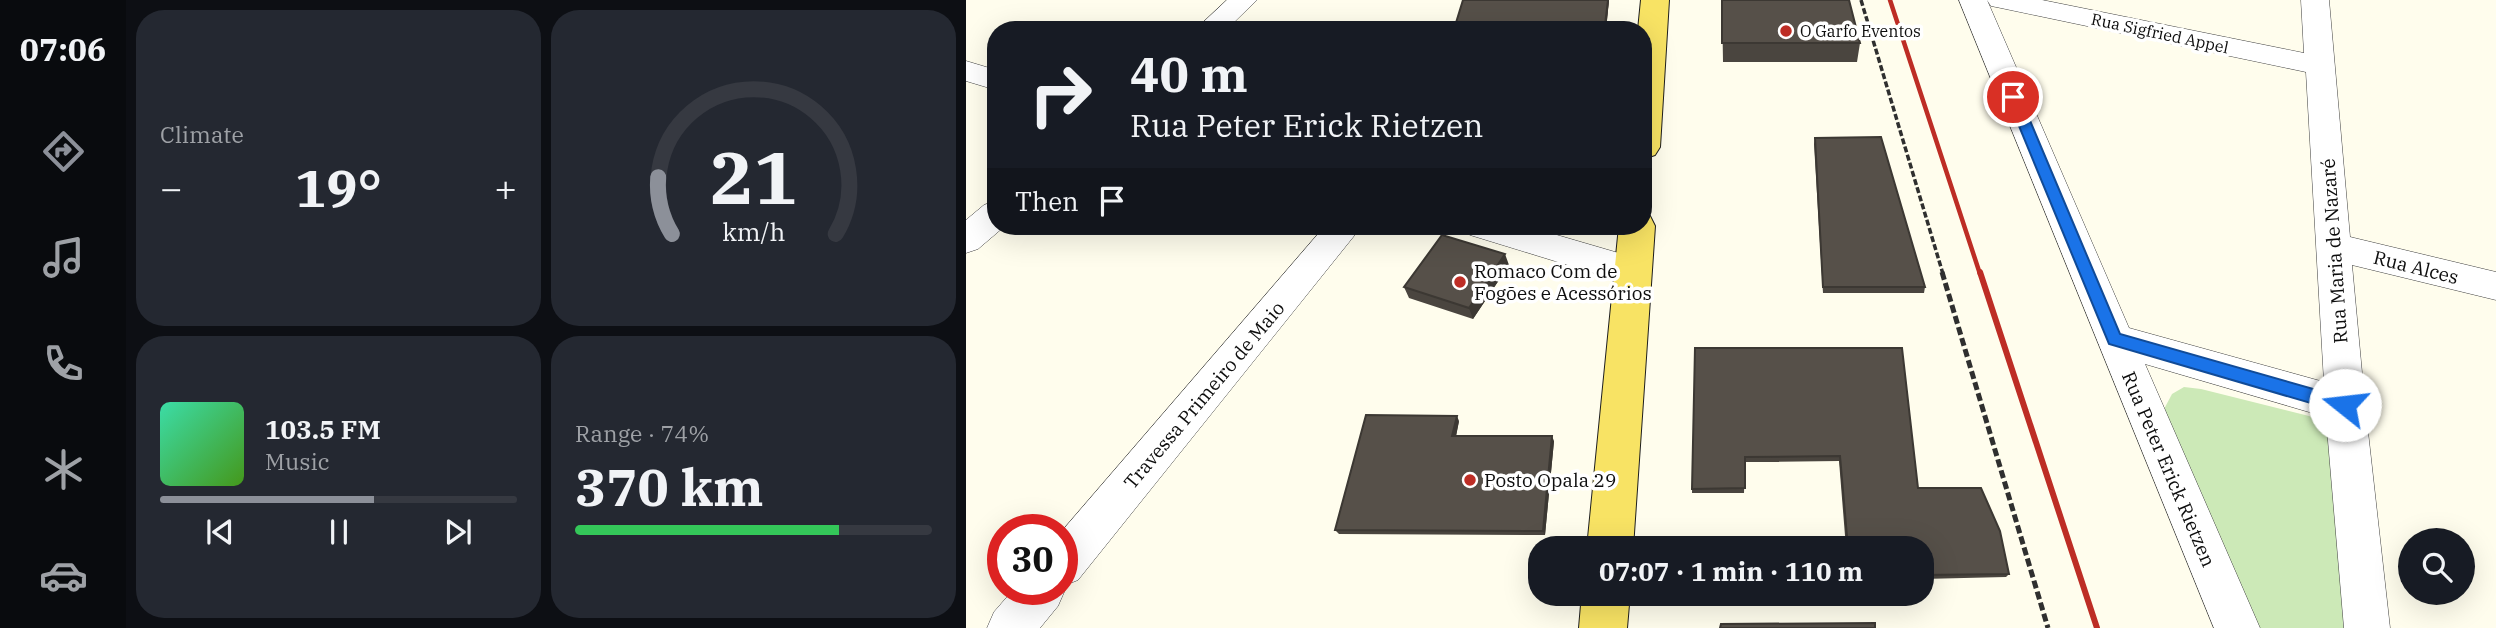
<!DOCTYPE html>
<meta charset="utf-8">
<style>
:root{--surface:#171b24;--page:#242831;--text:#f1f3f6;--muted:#9ea1a6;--line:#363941;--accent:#8c9099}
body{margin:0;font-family:"IBM Plex Serif",serif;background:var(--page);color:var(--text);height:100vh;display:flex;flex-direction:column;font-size:26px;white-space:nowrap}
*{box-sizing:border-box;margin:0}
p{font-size:23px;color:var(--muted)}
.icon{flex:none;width:38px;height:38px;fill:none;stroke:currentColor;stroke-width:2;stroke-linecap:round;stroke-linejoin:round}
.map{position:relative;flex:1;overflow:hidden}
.sheet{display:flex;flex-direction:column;gap:10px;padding:10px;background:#0d0f14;width:840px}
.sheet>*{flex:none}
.banner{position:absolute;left:21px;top:21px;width:665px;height:214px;border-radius:28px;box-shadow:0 7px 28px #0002;background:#171b24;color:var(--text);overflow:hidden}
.tools{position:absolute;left:1432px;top:528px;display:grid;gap:14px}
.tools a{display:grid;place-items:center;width:77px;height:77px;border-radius:50%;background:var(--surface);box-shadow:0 7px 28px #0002;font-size:35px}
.speed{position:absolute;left:21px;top:514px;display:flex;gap:14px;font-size:35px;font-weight:700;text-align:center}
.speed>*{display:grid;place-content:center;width:91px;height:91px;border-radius:50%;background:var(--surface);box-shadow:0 7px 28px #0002;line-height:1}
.speed .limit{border:10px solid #d22;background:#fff;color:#111}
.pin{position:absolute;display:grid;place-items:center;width:60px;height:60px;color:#fff;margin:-30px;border:4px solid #fff;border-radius:50%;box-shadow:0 2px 7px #0007}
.me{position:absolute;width:77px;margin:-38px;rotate:286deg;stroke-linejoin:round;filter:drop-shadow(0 0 5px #0008)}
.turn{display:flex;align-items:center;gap:24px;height:147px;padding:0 28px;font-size:32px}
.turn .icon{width:91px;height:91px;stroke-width:2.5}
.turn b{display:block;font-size:49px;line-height:60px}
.then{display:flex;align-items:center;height:66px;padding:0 28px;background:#0003;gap:14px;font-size:26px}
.big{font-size:52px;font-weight:800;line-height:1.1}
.sheet .widget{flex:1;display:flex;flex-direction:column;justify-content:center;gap:10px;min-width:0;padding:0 24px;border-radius:28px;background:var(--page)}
.sheet .dial{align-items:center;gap:0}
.dial svg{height:182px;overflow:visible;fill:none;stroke:var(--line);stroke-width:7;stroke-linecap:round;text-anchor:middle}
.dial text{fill:var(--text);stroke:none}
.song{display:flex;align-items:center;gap:21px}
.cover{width:84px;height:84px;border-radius:10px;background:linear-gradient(135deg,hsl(160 70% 55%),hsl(100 70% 35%))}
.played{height:7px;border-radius:4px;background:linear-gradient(90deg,var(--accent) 60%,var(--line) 60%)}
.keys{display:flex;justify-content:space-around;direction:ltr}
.heat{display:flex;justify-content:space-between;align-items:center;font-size:38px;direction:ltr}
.charge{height:10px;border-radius:5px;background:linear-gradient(90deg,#34c759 74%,var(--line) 0)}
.sheet .tiles{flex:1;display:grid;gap:10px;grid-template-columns:repeat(2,1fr)}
.trip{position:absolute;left:562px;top:536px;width:406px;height:70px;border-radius:28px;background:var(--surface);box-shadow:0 7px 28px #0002;font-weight:800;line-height:70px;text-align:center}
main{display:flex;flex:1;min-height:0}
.tab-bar{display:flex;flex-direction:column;width:126px;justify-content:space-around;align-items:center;background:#090b0e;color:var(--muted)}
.tab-bar .icon{width:49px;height:49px}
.tab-bar .current{color:var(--accent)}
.tab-bar b{font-size:32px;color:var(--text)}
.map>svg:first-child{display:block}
.green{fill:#cce9b7}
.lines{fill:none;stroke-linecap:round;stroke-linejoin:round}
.street-casing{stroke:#404040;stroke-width:1}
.primary-casing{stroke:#1e1e1e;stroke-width:2}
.path-far1{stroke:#2f2f2f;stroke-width:3.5;stroke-dasharray:6 2.5;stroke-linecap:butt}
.path{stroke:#2f2f2f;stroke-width:5;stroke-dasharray:8 3.5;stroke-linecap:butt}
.street{fill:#fff;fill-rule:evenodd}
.primary{fill:#f8e364;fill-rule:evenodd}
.rail-far1{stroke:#bd2d25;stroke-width:4.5}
.rail{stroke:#bd2d25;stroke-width:6}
.wall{fill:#4a453f}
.shaded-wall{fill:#3c3833}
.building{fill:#565049;stroke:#3c3833;stroke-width:2}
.route{fill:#1a73e8;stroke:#114b97;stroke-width:2}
.poi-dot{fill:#bd2d25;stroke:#fff;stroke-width:2.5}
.labels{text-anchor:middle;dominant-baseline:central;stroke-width:7;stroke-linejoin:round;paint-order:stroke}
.far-poi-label{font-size:16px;fill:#0d0d0d;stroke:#fff;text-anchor:start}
.far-street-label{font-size:16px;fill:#0d0d0d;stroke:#fff}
.street-label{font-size:19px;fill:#0d0d0d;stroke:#fff}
.poi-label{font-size:19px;fill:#0d0d0d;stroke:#fff;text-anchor:start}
</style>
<main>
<nav class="tab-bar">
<b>07:06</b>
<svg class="icon current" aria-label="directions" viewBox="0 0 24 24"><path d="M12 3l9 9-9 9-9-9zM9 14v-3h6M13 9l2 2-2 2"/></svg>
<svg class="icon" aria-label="music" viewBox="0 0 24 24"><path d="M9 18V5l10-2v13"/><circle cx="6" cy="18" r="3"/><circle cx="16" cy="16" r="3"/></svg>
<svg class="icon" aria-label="phone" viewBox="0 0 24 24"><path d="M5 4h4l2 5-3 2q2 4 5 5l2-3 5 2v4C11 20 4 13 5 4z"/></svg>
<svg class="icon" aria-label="climate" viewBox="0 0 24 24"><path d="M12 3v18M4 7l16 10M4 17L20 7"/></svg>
<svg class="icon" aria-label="car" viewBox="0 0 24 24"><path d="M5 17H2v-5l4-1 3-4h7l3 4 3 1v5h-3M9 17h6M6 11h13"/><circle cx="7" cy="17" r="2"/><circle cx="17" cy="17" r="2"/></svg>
</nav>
<section class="sheet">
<div class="tiles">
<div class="widget"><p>Climate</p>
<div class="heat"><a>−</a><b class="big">19°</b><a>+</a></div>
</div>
<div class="widget dial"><svg viewBox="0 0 100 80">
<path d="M14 69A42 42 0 1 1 86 69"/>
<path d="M14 69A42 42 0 0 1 8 44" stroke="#8c9099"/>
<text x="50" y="56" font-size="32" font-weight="700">21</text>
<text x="50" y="72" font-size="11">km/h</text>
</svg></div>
<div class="widget">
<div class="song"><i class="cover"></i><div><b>103.5 FM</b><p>Music</p></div></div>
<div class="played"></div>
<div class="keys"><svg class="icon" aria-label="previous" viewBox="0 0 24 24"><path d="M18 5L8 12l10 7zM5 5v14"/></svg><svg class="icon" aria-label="pause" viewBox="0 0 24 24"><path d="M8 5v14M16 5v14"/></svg><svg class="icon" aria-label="next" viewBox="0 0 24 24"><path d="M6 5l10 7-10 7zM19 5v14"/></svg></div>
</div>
<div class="widget"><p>Range · 74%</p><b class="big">370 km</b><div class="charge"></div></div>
</div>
</section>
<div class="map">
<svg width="1530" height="628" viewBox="0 0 1530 628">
<rect width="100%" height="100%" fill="#fffded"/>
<!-- green -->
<path class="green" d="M1218 387 1235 389 1347 417 1360 425 1366 437 1380 628H1289L1197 411 1206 394Z"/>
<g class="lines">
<defs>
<path id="street" d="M261 0H291L260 30H229Z
M993 0H1021L1163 328 1358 382 1340 72 1035 8 1025 6 1021 0H1076L1338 53 1335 0H1363L1384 237 1530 272V300L1386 265 1399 405 1424 628H1378L1360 417 1179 364 1294 628H1248Z
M0 61 30 70V90L0 81Z
M30 201V226H39L12 249 0 253V220L18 205Z
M359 226H396L112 580 97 586 99 590 92 606 74 628H21L28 612 47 590H96V531Z
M499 226H560L680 261 685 271 680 281 667 285 504 235Z"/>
<path id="primary" d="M675 0H703L694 147 689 155 677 159V30H672Z
M677 214 684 216 689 226 667 548H621L653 226H677Z
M616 593H664L661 628H613Z"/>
</defs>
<!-- street casing -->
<use href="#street" class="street-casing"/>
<!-- primary casing -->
<use href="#primary" class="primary-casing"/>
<!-- path-far1 -->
<path class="path-far1" d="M895 0 977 274"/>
<!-- path -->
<path class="path" d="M976 272 1082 628"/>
<!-- street -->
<use href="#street" class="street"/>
<!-- primary -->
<use href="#primary" class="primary"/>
<!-- rail-far1 -->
<path class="rail-far1" d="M924 0 1014 274"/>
<!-- rail -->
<path class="rail" d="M1014 272 1131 628"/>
</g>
<!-- wall -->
<path class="wall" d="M643 0 640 30H490L489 26Z
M756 0 894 43 891 62H757Z
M849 138 959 287 958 293H857L848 144Z
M543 265 507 319 443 298 438 287Z
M729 348 952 488 1043 574 1040 577 956 579V548H880L873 461 779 462 778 493H726Z
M493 421 490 436 588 441 579 535 373 534 369 530Z"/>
<!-- shaded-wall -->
<path class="shaded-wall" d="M642 0H643L640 30 639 25Z
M539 254 543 265 507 319 503 308Z
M491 416 493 421 489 441 486 436Z
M586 436 588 441 579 535 577 531Z"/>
<!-- building -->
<path class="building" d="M497 0H642L639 25 489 26Z
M756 0H883L894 43H756Z
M915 137 959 287H857L849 138Z
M476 235 539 254 503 308 438 287Z
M729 348H936L952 488H1015L1034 531 1043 574 956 575V548H882L874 456 779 457V488L726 489Z
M400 415 491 416 486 436H586L577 531 369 530Z
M909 623V628H754L755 624Z"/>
<!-- route -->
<path class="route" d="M1047 93 1054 97 1154 334 1379 398 1385 400 1387 405 1385 411 1379 413 1143 344 1041 97Z"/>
<!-- markers -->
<g class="poi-dot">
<circle cx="820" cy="31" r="7"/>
<circle cx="494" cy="282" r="7"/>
<circle cx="504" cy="480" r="7"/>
</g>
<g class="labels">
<!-- far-poi labels -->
<g class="far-poi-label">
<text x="834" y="31">O Garfo Eventos</text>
</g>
<!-- far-street labels -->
<g class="far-street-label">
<text transform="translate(1194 33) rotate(12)">Rua Sigfried Appel</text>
</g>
<!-- street labels -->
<g class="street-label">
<text transform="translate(1368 251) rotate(-94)">Rua Maria de Nazaré</text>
<text transform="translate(1450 267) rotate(14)">Rua Alces</text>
<text transform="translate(238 395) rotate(-50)">Travessa Primeiro de Maio</text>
<text transform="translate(1203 469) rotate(67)">Rua Peter Erick Rietzen</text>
</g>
<!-- poi labels -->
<g class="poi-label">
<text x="508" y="271">Romaco Com de<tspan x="508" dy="22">Fogões e Acessórios</tspan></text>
<text x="518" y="480">Posto Opala 29</text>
</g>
</g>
</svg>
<div class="tools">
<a><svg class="icon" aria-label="search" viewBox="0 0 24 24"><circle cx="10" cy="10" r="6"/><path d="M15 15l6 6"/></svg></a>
</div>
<div class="speed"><div class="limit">30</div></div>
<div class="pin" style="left:1047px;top:97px;background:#d93025"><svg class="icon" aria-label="arrive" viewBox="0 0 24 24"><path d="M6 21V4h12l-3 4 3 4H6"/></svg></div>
<svg class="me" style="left:1379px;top:405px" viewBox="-20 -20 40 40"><circle r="19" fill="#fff"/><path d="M0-13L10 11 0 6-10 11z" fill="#1a73e8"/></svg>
<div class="trip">07:07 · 1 min · 110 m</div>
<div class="banner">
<div class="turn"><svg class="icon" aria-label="right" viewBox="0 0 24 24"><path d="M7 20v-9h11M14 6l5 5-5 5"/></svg><div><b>40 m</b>Rua Peter Erick Rietzen</div></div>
<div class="then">Then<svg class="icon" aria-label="arrive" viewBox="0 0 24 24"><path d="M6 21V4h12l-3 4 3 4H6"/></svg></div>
</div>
</div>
</main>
